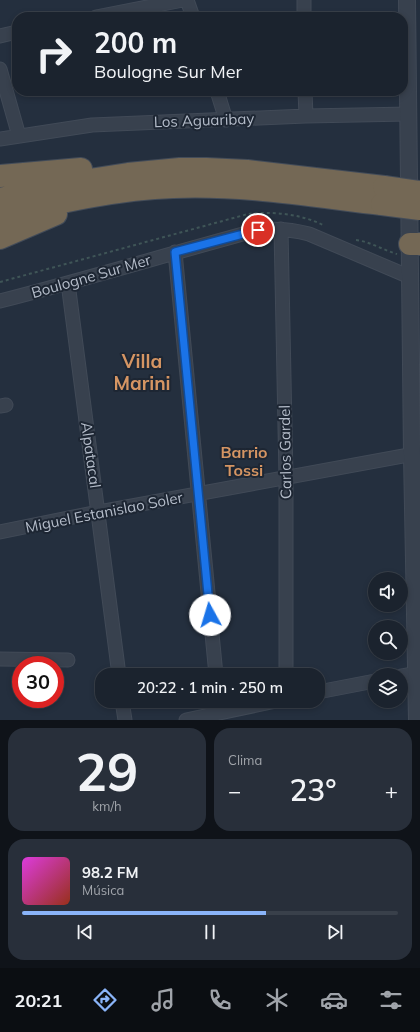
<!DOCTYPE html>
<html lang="es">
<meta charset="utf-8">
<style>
:root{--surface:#1b232e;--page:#282f3a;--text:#f1f3f6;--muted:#a0a4aa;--line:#39404a;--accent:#8ab4f8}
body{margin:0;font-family:Mulish,sans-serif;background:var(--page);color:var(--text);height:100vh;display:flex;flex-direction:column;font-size:15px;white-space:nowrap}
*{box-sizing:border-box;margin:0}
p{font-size:13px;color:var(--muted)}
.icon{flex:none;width:22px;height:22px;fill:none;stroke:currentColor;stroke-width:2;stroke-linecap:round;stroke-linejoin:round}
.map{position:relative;height:720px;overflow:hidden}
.details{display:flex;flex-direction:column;gap:8px;padding:8px;background:#0f1319;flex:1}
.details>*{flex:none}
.guide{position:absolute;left:12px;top:12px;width:396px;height:84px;border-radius:16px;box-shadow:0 2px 6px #0003,0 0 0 1px var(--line);background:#1b232e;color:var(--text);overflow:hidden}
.buttons{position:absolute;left:368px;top:572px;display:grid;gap:8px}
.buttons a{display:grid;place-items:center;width:40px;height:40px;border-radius:50%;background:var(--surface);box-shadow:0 2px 6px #0003,0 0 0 1px var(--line);font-size:20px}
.speed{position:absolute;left:12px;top:656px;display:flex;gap:8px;font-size:20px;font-weight:700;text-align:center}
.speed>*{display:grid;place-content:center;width:52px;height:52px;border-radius:50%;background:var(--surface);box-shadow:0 2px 6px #0003,0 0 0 1px var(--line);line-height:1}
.speed .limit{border:6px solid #d22;background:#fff;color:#111}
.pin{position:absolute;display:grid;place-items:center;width:34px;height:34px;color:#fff;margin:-17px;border:2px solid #fff;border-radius:50%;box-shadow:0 1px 4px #0007}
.me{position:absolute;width:44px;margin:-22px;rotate:354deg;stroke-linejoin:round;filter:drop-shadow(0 0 3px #0008)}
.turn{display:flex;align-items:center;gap:14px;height:84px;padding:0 16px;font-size:18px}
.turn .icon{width:52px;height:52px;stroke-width:2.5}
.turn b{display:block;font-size:28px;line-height:34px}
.big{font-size:30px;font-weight:600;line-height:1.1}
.details .card{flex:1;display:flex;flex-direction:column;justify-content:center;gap:6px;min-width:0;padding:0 14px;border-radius:16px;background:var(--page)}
.details .dial{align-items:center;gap:0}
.dial b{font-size:52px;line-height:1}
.song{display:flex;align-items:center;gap:12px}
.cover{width:48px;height:48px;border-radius:6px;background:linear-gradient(135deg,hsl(300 70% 55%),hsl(10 70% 35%))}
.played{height:4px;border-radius:2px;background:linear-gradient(90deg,var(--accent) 65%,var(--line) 65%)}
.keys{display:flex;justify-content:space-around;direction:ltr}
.heat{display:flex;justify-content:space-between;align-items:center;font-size:22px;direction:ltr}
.details .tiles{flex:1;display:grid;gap:8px;grid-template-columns:1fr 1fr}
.card:last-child{grid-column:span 2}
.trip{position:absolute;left:95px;top:668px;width:230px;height:40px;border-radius:16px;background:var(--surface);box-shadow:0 2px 6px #0003,0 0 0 1px var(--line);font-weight:600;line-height:40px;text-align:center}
.tabs{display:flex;height:64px;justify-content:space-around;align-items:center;background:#0b0e12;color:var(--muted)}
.tabs .icon{width:28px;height:28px}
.tabs .active{color:var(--accent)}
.tabs b{font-size:18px;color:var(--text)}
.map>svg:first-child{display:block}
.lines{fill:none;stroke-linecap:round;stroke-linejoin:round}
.minor-casing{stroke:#414a57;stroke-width:15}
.tertiary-casing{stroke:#414a57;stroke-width:18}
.motorway-casing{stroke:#434c59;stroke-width:24}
.path{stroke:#3f5557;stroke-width:2;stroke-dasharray:3 3;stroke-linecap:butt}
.minor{stroke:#38414e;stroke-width:13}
.tertiary{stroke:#38414e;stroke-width:16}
.motorway{stroke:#746855;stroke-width:22}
.motorway-bridge-casing{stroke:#434c59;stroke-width:24;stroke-linecap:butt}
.motorway-bridge{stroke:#746855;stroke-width:22}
.route-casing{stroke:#114b97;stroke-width:10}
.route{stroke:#1a73e8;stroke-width:7}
.labels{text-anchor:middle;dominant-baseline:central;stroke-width:4;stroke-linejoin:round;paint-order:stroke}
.street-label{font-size:15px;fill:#b4bcc9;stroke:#1d2633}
.neighbourhood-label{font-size:16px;font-weight:bold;fill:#d59563;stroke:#1d2633}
.district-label{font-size:19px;font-weight:bold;fill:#d59563;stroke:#1d2633}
</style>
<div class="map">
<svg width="420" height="720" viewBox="0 0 420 720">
<rect width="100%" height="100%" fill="#242f3e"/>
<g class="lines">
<defs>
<path id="minor" d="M187 0 193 17
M304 0V17
M96 17 183 0
M0 36 17 32
M0 69 19 136
M217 91 226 120
M305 91 306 116
M0 139 92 125 306 116 409 114
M281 229 286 477V675
M175 252 216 675
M68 283 119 675
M0 301C86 279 172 253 258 230 276 228 291 229 309 234L410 277
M0 406 6 405
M0 532 98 512 420 453
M0 659 68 660
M401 676 417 673
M318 692 375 681
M122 701 125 720
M186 720 276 701"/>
<path id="tertiary" d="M407 0 412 455 417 720"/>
<path id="motorway" d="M0 176 81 169
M0 199 96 179 128 174 180 169H206L247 171 384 187
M0 216C57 203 114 189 173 187 243 184 313 196 382 204
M0 238 56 214
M410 244H420"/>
</defs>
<!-- minor casing -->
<use href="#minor" class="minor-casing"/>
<!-- tertiary casing -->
<use href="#tertiary" class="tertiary-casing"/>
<!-- motorway casing -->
<use href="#motorway" class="motorway-casing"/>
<!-- path -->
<path class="path" d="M356 240C371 242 383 250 397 254
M0 282 248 214C272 211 301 214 323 225"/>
<!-- minor -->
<use href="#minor" class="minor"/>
<!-- tertiary -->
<use href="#tertiary" class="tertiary"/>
<!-- motorway -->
<use href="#motorway" class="motorway"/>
<defs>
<path id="motorway-bridge" d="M384 187 420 192
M382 204 420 209"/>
</defs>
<!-- motorway-bridge casing -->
<use href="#motorway-bridge" class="motorway-bridge-casing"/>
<!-- motorway-bridge -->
<use href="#motorway-bridge" class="motorway-bridge"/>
</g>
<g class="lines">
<defs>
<path id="route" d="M210 615 175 252 258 230"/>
</defs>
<!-- route casing -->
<use href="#route" class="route-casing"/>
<!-- route -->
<use href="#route" class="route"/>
</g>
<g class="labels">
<!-- street labels -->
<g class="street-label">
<text transform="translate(204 120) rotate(-2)">Los Aguaribay</text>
<text transform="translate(91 276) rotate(-16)">Boulogne Sur Mer</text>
<text transform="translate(285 452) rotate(-91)">Carlos Gardel</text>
<text transform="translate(91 455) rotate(82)">Alpatacal</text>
<text transform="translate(104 512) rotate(-11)">Miguel Estanislao Soler</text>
</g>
<!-- neighbourhood labels -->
<g class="neighbourhood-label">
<text x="244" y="452">Barrio<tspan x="244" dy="18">Tossi</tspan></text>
</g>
<!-- district labels -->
<g class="district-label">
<text x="142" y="361">Villa<tspan x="142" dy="22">Marini</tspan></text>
</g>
</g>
</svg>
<div class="buttons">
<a><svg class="icon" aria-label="sound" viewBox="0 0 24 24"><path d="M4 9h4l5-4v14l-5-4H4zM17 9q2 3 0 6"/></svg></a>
<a><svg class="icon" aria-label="search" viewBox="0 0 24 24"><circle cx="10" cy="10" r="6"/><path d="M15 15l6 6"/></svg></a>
<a><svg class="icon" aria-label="layers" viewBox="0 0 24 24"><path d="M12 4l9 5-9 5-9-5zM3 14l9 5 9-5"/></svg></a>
</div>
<div class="speed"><div class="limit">30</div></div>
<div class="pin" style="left:258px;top:230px;background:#d93025"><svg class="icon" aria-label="arrive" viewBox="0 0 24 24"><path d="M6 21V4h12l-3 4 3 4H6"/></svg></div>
<svg class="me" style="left:210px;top:615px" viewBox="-20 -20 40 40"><circle r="19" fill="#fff"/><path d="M0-13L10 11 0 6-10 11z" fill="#1a73e8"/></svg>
<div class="trip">20:22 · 1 min · 250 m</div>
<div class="guide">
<div class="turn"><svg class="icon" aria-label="right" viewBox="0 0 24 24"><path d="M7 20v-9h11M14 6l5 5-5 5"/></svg><div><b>200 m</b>Boulogne Sur Mer</div></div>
</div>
</div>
<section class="details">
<div class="tiles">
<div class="card dial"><b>29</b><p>km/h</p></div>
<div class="card"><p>Clima</p>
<div class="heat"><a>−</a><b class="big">23°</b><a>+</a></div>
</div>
<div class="card">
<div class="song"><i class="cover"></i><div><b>98.2 FM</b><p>Música</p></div></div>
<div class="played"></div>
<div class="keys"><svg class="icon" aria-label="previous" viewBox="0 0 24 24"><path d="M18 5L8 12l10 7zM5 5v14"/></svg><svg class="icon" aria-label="pause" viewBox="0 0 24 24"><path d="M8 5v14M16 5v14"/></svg><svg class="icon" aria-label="next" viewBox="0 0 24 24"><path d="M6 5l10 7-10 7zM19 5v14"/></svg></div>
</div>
</div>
</section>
<nav class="tabs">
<b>20:21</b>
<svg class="icon active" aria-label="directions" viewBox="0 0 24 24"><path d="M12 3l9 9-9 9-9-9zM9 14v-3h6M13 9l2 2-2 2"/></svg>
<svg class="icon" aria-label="music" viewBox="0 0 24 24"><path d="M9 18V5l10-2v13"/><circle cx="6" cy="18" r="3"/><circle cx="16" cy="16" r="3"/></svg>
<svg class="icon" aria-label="phone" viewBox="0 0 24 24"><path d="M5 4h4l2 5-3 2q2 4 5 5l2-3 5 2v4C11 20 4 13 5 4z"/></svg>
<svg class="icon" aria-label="climate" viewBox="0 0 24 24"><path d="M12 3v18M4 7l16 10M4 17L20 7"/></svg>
<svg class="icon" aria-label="car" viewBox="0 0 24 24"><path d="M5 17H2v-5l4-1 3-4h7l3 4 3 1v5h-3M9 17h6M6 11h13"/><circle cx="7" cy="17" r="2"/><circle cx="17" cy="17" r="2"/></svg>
<svg class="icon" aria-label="filters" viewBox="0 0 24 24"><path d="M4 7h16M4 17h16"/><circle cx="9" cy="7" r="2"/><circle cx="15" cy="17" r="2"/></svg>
</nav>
